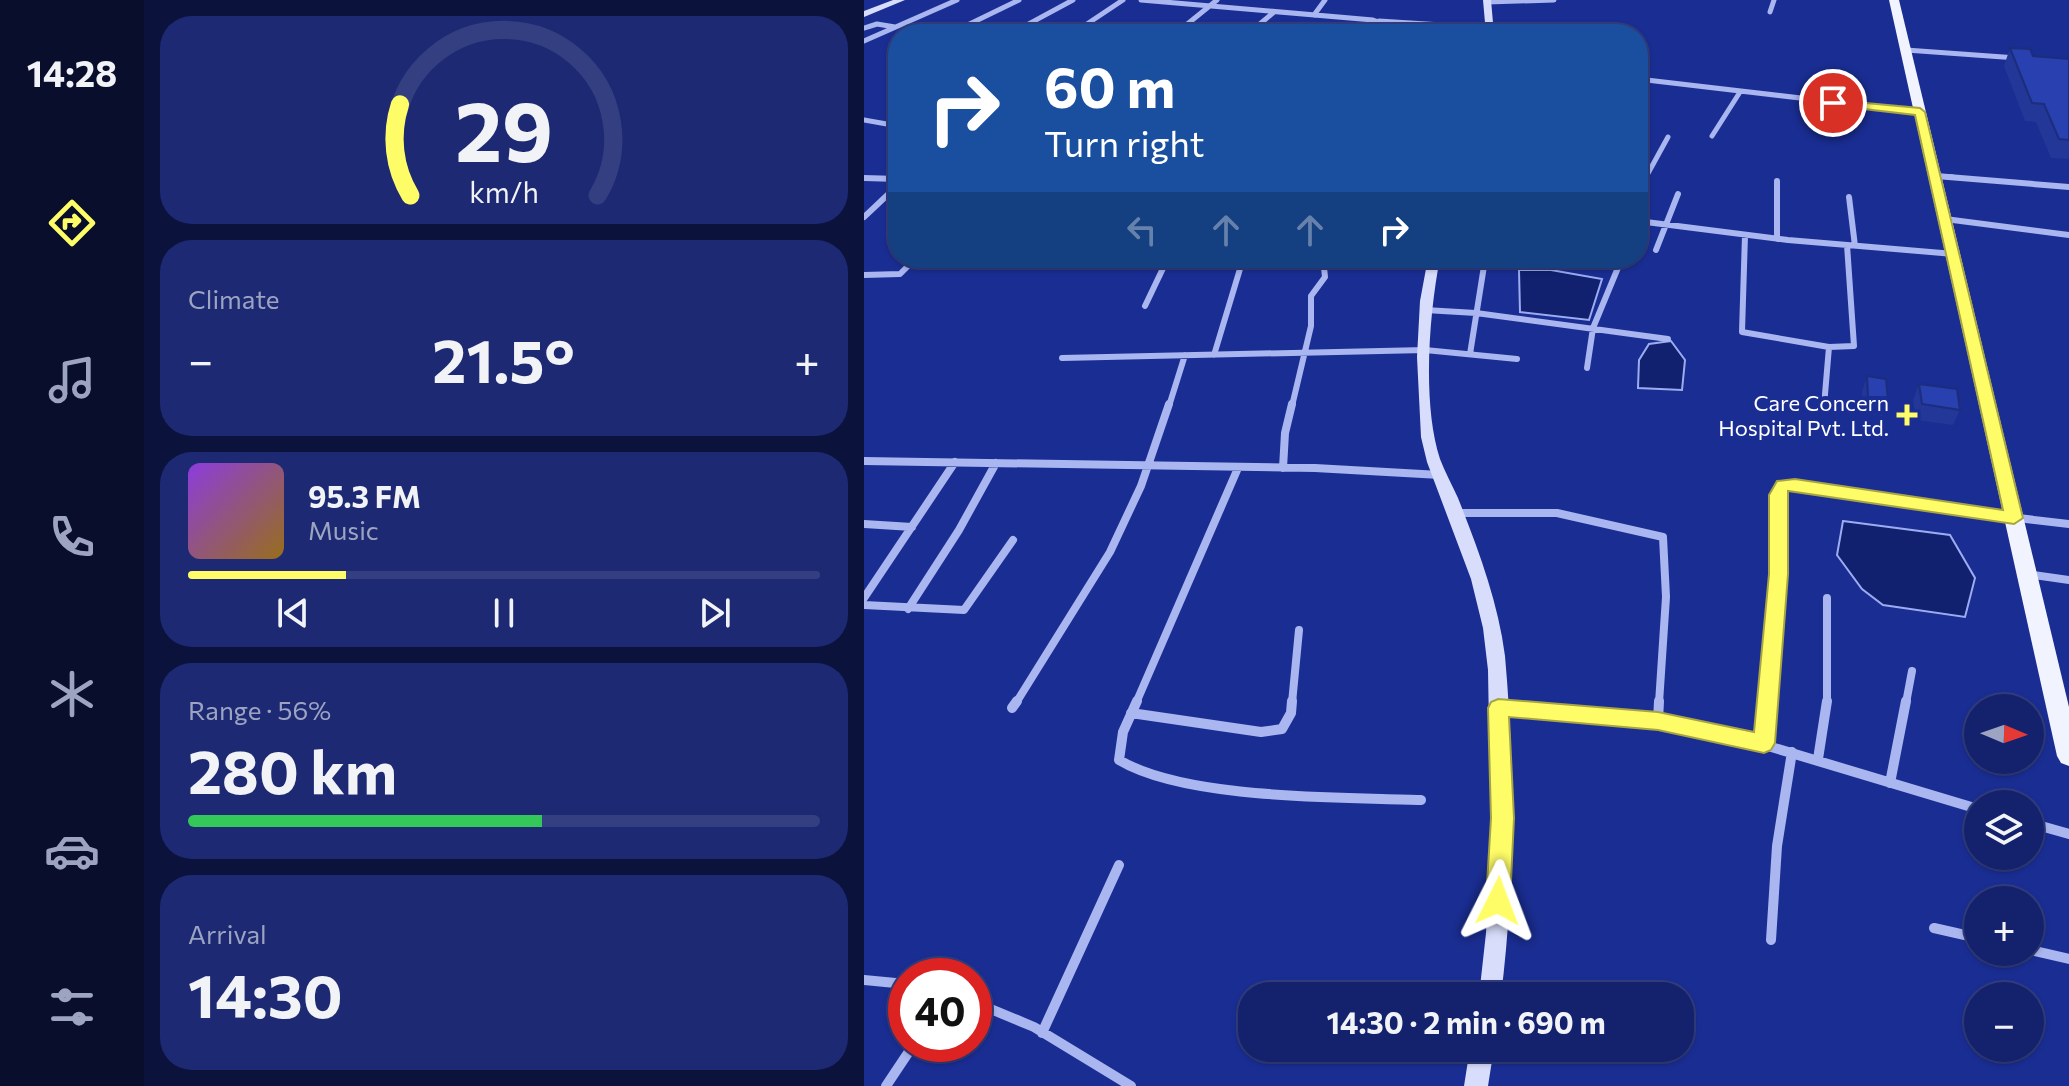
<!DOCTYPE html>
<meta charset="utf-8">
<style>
:root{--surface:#14226e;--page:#1d2a73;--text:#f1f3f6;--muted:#9da4c2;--line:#333f81;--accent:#fffd67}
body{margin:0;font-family:Commissioner,sans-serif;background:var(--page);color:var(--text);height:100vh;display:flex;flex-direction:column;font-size:30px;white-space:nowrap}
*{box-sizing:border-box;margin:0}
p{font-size:26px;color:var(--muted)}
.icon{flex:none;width:44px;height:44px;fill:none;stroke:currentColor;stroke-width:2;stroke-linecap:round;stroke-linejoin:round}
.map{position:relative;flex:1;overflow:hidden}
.sheet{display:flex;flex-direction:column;gap:16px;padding:16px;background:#0b133c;width:720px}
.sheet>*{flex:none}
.guide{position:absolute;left:24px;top:24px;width:760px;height:244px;border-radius:32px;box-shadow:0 2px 6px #0004,0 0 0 2px var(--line);background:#1a4fa0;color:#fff;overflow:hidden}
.needle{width:52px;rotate:92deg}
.buttons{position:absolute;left:1100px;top:694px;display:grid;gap:16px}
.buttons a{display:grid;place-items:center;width:80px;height:80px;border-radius:50%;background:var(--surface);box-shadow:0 2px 6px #0004,0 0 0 2px var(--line);font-size:40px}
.speed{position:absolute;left:24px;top:958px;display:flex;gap:16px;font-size:40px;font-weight:700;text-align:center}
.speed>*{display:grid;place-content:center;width:104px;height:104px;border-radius:50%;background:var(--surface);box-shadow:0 2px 6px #0004,0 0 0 2px var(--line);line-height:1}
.speed .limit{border:12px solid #d22;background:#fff;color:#111}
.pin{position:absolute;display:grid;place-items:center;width:68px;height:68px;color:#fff;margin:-34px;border:4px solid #fff;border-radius:50%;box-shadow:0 2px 8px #0007}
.me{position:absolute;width:88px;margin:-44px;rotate:3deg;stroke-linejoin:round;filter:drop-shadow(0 0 6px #0008)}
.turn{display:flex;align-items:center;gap:28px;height:168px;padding:0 24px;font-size:36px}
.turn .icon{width:104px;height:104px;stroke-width:2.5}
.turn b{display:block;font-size:56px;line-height:68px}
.lanes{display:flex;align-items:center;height:76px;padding:0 24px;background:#0003;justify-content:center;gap:40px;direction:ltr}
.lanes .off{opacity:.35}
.big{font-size:60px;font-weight:700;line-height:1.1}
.sheet .widget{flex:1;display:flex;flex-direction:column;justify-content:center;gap:12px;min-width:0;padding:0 28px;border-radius:32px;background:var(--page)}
.sheet .dial{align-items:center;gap:0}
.dial svg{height:208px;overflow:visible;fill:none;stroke:var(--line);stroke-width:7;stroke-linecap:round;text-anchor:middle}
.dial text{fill:var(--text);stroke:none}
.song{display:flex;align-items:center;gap:24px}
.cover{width:96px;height:96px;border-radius:12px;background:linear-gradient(135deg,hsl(270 70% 55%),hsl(40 70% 35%))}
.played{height:8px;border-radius:4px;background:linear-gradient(90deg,var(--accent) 25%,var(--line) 25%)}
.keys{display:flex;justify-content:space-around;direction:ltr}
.heat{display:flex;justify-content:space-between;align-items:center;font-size:44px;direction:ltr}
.charge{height:12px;border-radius:6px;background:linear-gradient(90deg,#34c759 56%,var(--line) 0)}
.trip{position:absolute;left:374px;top:982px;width:456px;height:80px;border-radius:32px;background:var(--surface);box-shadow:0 2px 6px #0004,0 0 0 2px var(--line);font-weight:700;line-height:80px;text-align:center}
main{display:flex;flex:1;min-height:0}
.menu{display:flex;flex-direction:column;width:144px;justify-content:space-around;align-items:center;background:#080e2c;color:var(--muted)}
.menu .icon{width:56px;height:56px}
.menu .active{color:var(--accent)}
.menu b{font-size:36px;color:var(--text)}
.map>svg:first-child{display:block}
.water{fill:#11206f;stroke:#9cacf1;stroke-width:2}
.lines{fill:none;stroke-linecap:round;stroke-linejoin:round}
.street-far3{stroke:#a9b6ef;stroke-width:5}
.street-far2{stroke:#a9b6ef;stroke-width:6}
.street-far1{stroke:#a9b6ef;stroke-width:8}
.street{stroke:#a9b6ef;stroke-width:10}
.secondary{fill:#d7ddfb;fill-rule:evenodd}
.primary{fill:#f1f3ff;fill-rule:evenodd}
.wall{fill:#223797}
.building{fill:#2840b0;stroke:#1c2d7b;stroke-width:2}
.route{fill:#fffd67;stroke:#a6a443;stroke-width:2}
.poi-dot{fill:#fffd67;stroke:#1a2d92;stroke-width:3}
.labels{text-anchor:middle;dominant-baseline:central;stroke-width:8;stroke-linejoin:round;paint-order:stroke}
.poi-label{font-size:22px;fill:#fff;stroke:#1a2d92;text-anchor:end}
</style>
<main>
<nav class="menu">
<b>14:28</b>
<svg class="icon active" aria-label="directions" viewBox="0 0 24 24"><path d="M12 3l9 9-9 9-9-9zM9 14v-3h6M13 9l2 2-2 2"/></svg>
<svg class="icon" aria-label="music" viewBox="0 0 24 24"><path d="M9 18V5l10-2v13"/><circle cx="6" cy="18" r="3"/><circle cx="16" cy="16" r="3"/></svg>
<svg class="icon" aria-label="phone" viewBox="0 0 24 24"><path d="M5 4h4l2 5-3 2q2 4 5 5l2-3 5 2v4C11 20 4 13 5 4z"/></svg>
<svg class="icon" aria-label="climate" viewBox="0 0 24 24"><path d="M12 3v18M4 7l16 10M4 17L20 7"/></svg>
<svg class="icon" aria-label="car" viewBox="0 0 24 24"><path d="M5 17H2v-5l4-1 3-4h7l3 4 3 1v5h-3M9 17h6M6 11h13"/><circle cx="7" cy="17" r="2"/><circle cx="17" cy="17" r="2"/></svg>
<svg class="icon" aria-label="filters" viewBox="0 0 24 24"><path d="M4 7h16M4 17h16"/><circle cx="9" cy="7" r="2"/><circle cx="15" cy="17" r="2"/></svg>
</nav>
<section class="sheet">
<div class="widget dial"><svg viewBox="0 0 100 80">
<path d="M14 69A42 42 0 1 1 86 69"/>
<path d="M14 69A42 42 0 0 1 10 34" stroke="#fffd67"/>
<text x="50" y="56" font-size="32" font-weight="700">29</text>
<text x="50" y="72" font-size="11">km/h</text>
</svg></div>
<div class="widget"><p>Climate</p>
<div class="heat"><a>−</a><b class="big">21.5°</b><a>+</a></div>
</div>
<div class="widget">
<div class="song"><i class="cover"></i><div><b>95.3 FM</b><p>Music</p></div></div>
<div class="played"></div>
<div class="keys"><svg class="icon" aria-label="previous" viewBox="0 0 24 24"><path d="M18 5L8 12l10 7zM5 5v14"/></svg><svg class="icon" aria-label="pause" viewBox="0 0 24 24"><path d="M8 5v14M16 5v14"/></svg><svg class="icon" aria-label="next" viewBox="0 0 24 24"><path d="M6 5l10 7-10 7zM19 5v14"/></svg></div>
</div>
<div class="widget"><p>Range · 56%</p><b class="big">280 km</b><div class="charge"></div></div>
<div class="widget"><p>Arrival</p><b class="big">14:30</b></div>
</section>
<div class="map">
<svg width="1205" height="1086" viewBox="0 0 1205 1086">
<rect width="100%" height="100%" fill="#1a2d92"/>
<!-- water -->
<path class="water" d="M655 270H687L738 279 725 320 656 312Z
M807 341 821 360 818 390 774 388 775 360 785 344Z
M979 521 1086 535 1111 578 1101 617 1019 605 998 589 973 555Z"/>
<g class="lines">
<!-- street-far3 -->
<path class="street-far3" d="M277 0 509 20 517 23 515 34
M623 2 690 0
M906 12 910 0
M450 15 461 0
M515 21 578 25 584 27 586 34
M0 28 13 24 31 27
M85 34 155 0
M146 34 209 0
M208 34 259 0
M311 34 353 0
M384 34 410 12
M0 41 93 0
M1042 50 1153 58
M774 79 1056 112
M0 120 34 126
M848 136 876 92
M1072 176 1089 177
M782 177 804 137"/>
<!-- street-far2 -->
<path class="street-far2" d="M1072 176 1205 187
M0 178 34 179
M913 181V239
M985 197 991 246
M0 217 34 185
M774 218 783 192V175
M1081 219 1205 235
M774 221 924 240 1090 254
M881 235 878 332 965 347 960 406
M792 250 814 194
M640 258 679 263 694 258
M0 275 36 274 52 258
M281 306 302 262 378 261
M561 310 612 313 804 339
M965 347 990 346 983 245
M606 354 620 266 627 258
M350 355 379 259
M198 358 561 350 653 359
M723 368 729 328 758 258
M305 406 321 355
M428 406 447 326V296L461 277 459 258"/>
<!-- street-far1 -->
<path class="street-far1" d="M0 461 451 468 576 475
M419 468 421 433 428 404
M592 513H693L799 537 802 597 795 703
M0 524 48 527
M1163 574 1205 580
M0 598 91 462
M0 605 100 610 149 540
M44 609 95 530 132 463
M152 703 246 552 277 486 305 404
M272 703 374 468
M428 703 435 630
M904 703 915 574 913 495 919 485 1077 509 1205 524
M963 703V598
M1042 703 1048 671"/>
<!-- street -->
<path class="street" d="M273 701 259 732 255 760C322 800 477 797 557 800
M148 708 153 701
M636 708 794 721 864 734 1114 809
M267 713 397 732 418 729 427 713 428 701
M794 721 795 701
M900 743 904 701
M954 759 963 701
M1026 783 1042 701
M1166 823 1205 834
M1070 928 1114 938
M907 940 913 846 928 752
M1166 950 1205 959
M0 980 42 984
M110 1002 170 1027 267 1086
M178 1033 255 865
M22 1086 50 1044"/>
<!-- secondary -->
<path class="secondary" d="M29 0H41L0 17V11Z
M619 0H627L630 34H622Z
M564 258H576C565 314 558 404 576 459 581 472 588 485 594 498 614 549 634 601 641 656 651 769 651 884 637 996H615L622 933 627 838 624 670 619 628 607 579 563 462 557 437 553 357 556 301Z
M606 1048H630L624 1086H600Z"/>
<!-- primary -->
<path class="primary" d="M1025 0H1035L1205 707V766L1197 763 1193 756Z"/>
</g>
<!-- wall -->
<path class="wall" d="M1146 48 1169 56 1205 59V159L1187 158 1172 122 1161 121 1140 66Z
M1003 376 1024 400 1018 416 999 413 998 392Z
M1055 384 1096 410 1089 425 1052 420 1049 400Z"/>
<!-- building -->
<path class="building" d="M1146 48 1166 49 1169 56 1205 59V140L1195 139 1180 104 1168 103Z
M1003 376 1022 379 1024 400 1004 397Z
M1055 384 1093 389 1096 410 1058 404Z"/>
<!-- route -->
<path class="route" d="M969 100 1056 108 1061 112 1159 518 1150 524 924 491V574L911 743 907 750 900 753 794 730 645 717 650 818 646 901 643 909 634 913 626 909 622 901 627 818 624 708 627 702 634 699 794 712 890 732 905 574V495L913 481 931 479 1139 510 1051 115 965 105 964 103Z"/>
<!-- markers -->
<path class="poi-dot" d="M1039 403h8v8h8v8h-8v8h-8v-8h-8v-8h8z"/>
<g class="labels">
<!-- poi labels -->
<g class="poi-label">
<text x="1025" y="402">Care Concern<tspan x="1025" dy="25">Hospital Pvt. Ltd.</tspan></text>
</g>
</g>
</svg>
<div class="buttons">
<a><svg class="needle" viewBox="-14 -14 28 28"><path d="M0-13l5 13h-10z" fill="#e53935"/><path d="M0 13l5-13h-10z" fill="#9da4c2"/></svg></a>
<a><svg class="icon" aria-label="layers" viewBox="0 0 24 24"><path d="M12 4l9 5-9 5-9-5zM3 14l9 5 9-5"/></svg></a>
<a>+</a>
<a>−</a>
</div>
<div class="speed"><div class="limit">40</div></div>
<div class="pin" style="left:969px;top:103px;background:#d93025"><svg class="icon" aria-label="arrive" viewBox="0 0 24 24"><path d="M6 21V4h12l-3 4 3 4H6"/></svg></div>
<svg class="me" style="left:634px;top:901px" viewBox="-20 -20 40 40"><path d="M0-17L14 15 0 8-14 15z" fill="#fffd67" stroke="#fff" stroke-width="4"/></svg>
<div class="trip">14:30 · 2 min · 690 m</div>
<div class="guide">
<div class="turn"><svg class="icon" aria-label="right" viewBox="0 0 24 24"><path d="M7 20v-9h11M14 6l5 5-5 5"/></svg><div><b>60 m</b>Turn right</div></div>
<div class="lanes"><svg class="icon off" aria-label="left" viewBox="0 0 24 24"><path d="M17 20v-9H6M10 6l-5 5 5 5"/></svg><svg class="icon off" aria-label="ahead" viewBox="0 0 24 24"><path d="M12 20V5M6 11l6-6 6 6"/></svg><svg class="icon off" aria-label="ahead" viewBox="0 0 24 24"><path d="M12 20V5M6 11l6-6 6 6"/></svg><svg class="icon" aria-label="right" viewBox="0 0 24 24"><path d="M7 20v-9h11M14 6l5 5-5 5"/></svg></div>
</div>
</div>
</main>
